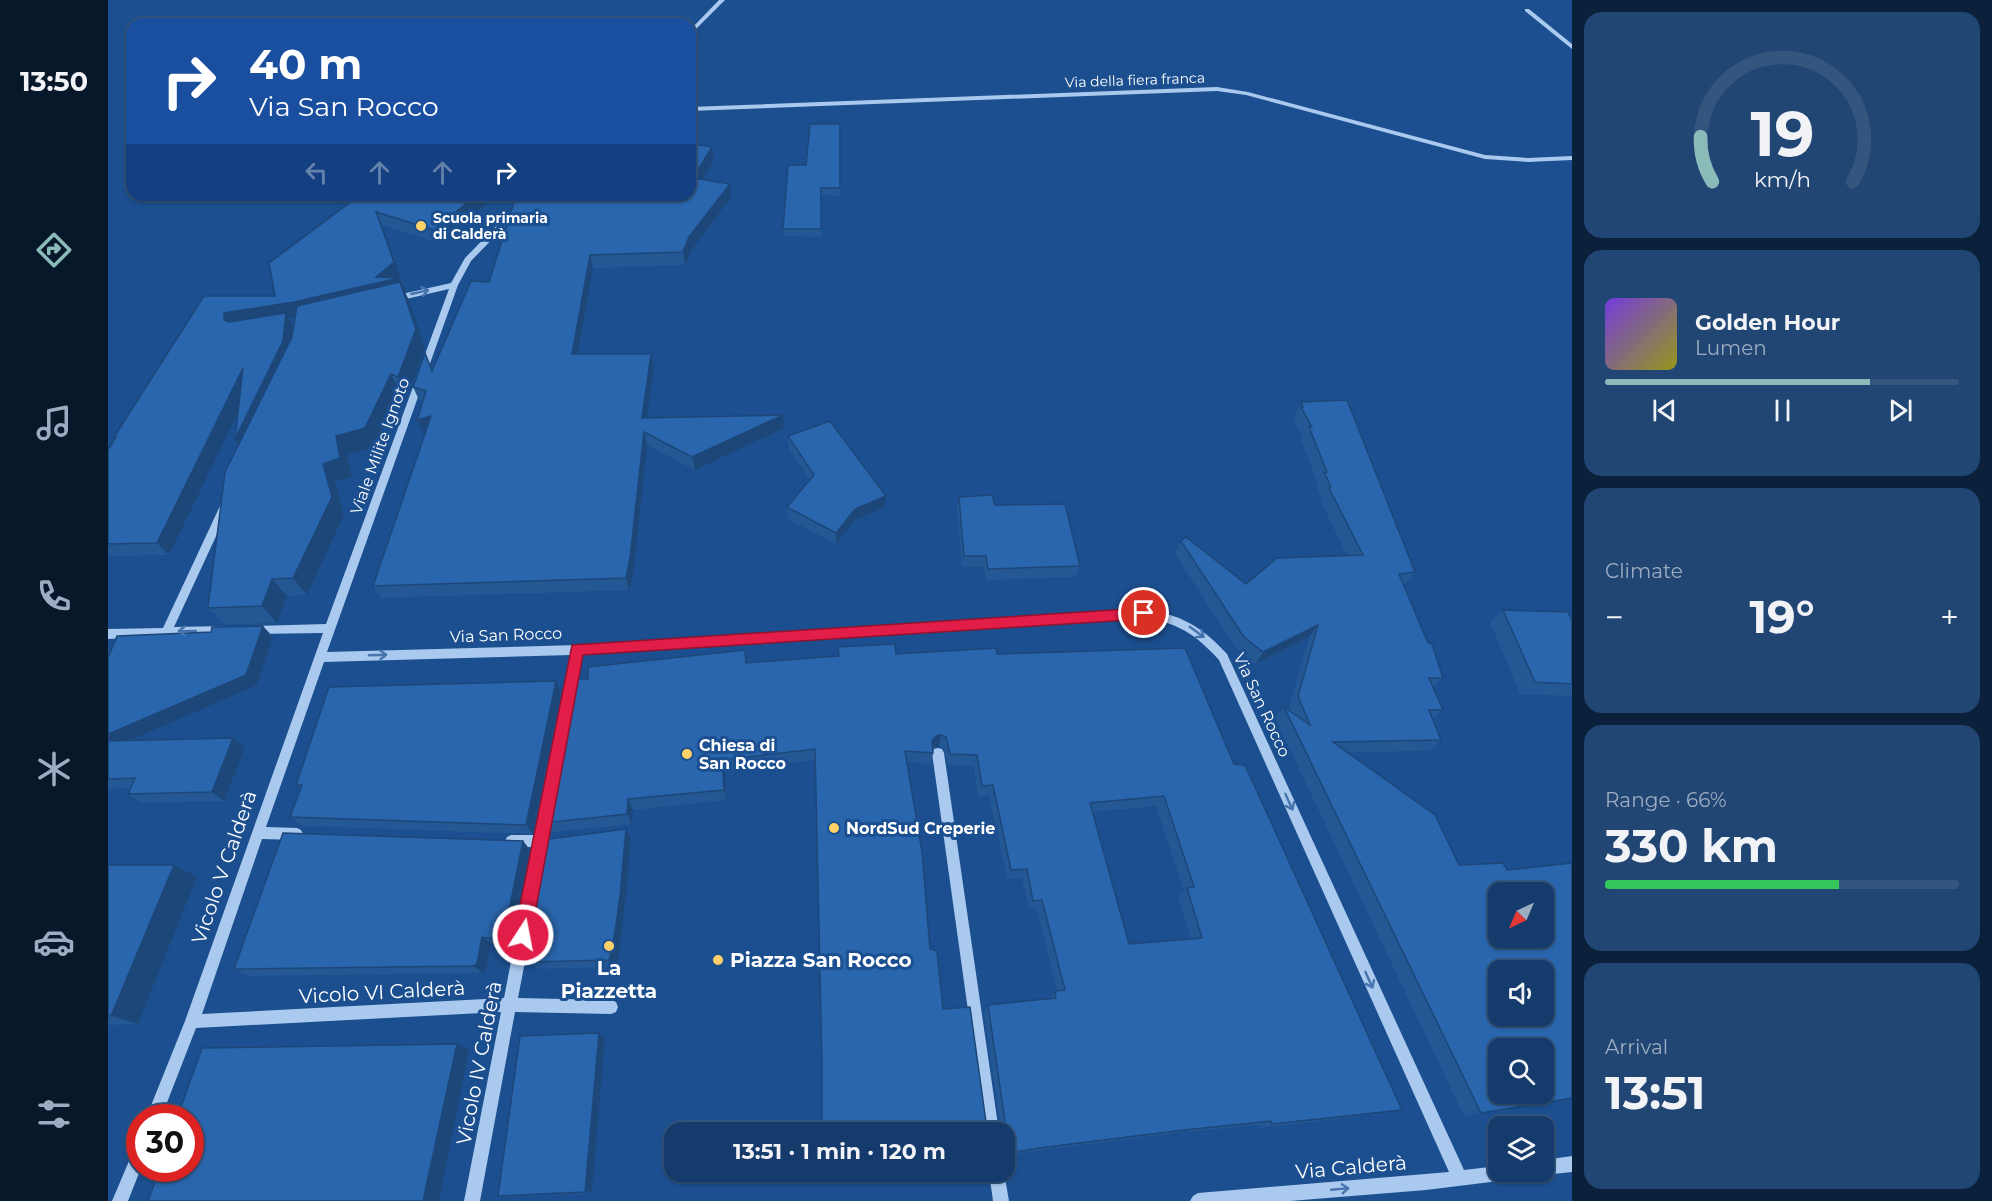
<!DOCTYPE html>
<meta charset="utf-8">
<style>
:root{--surface:#143b6b;--page:#214673;--text:#f1f3f6;--muted:#9dadc1;--line:#33557e;--accent:#8bbbb9}
body{margin:0;font-family:Montserrat,sans-serif;background:var(--page);color:var(--text);height:100vh;display:flex;flex-direction:column;font-size:22px;white-space:nowrap}
*{box-sizing:border-box;margin:0}
p{font-size:20px;color:var(--muted)}
.icon{flex:none;width:33px;height:33px;fill:none;stroke:currentColor;stroke-width:2;stroke-linecap:round;stroke-linejoin:round}
.map{position:relative;flex:1;overflow:hidden}
.drawer{display:flex;flex-direction:column;gap:12px;padding:12px;background:#0b203b;width:420px}
.drawer>*{flex:none}
.banner{position:absolute;left:18px;top:18px;width:570px;height:183px;border-radius:18px;box-shadow:0 2px 4px #0004,0 0 0 2px var(--line);background:#1a4fa0;color:#fff;overflow:hidden}
.needle{width:39px;rotate:224deg}
.tools{position:absolute;left:1380px;top:882px;display:grid;gap:12px}
.tools a{display:grid;place-items:center;width:66px;height:66px;border-radius:12px;background:var(--surface);box-shadow:0 2px 4px #0004,0 0 0 2px var(--line);font-size:30px}
.speed{position:absolute;left:18px;top:1104px;display:flex;gap:12px;font-size:30px;font-weight:700;text-align:center}
.speed>*{display:grid;place-content:center;width:78px;height:78px;border-radius:50%;background:var(--surface);box-shadow:0 2px 4px #0004,0 0 0 2px var(--line);line-height:1}
.speed .limit{border:9px solid #d22;background:#fff;color:#111}
.pin{position:absolute;display:grid;place-items:center;width:51px;height:51px;color:#fff;margin:-26px;border:3px solid #fff;border-radius:50%;box-shadow:0 2px 6px #0007}
.me{position:absolute;width:66px;margin:-33px;rotate:11deg;stroke-linejoin:round;filter:drop-shadow(0 0 4px #0008)}
.turn{display:flex;align-items:center;gap:21px;height:126px;padding:0 24px;font-size:27px}
.turn .icon{width:78px;height:78px;stroke-width:2.5}
.turn b{display:block;font-size:42px;line-height:51px}
.lanes{display:flex;align-items:center;height:57px;padding:0 24px;background:#0003;justify-content:center;gap:30px;direction:ltr}
.lanes .off{opacity:.35}
.big{font-size:45px;font-weight:700;line-height:1.1}
.drawer .card{flex:1;display:flex;flex-direction:column;justify-content:center;gap:9px;min-width:0;padding:0 21px;border-radius:18px;background:var(--page)}
.drawer .dial{align-items:center;gap:0}
.dial svg{height:156px;overflow:visible;fill:none;stroke:var(--line);stroke-width:7;stroke-linecap:round;text-anchor:middle}
.dial text{fill:var(--text);stroke:none}
.song{display:flex;align-items:center;gap:18px}
.cover{width:72px;height:72px;border-radius:9px;background:linear-gradient(135deg,hsl(260 70% 55%),hsl(60 70% 35%))}
.played{height:6px;border-radius:3px;background:linear-gradient(90deg,var(--accent) 75%,var(--line) 75%)}
.keys{display:flex;justify-content:space-around;direction:ltr}
.heat{display:flex;justify-content:space-between;align-items:center;font-size:33px;direction:ltr}
.charge{height:9px;border-radius:4px;background:linear-gradient(90deg,#34c759 66%,var(--line) 0)}
.trip{position:absolute;left:556px;top:1122px;width:351px;height:60px;border-radius:18px;background:var(--surface);box-shadow:0 2px 4px #0004,0 0 0 2px var(--line);font-weight:700;line-height:60px;text-align:center}
main{display:flex;flex:1;min-height:0}
.tab-bar{display:flex;flex-direction:column;width:108px;justify-content:space-around;align-items:center;background:#08182b;color:var(--muted)}
.tab-bar .icon{width:42px;height:42px}
.tab-bar .active{color:var(--accent)}
.tab-bar b{font-size:27px;color:var(--text)}
.map>svg:first-child{display:block}
.lines{fill:none;stroke-linecap:round;stroke-linejoin:round}
.minor{fill:#a9c9ee;fill-rule:evenodd}
.wall{fill:#245895;fill-rule:evenodd}
.shaded-wall{fill:#1d4779}
.building{fill:#2a66ad;stroke:#1d4779;stroke-width:1.5;fill-rule:evenodd}
.oneway{stroke:#4674ac}
.route{fill:#e11d48;stroke:#92132f;stroke-width:1.5}
.poi-dot{fill:#ffd166;stroke:#1b4f8f;stroke-width:2}
.labels{text-anchor:middle;dominant-baseline:central;stroke-width:6;stroke-linejoin:round;paint-order:stroke}
.far-street-label{font-size:14px;fill:#fff;stroke:#1b4f8f}
.far-poi-label{font-size:14px;font-weight:bold;fill:#fff;stroke:#1b4f8f;text-anchor:start}
.street-label{font-size:16px;fill:#fff;stroke:#1b4f8f}
.poi-label{font-size:16px;font-weight:bold;fill:#fff;stroke:#1b4f8f;text-anchor:start}
.near-street-label{font-size:20px;fill:#fff;stroke:#1b4f8f}
.near-poi-label{font-size:20px;font-weight:bold;fill:#fff;stroke:#1b4f8f;text-anchor:start}
</style>
<main>
<nav class="tab-bar">
<b>13:50</b>
<svg class="icon active" aria-label="directions" viewBox="0 0 24 24"><path d="M12 3l9 9-9 9-9-9zM9 14v-3h6M13 9l2 2-2 2"/></svg>
<svg class="icon" aria-label="music" viewBox="0 0 24 24"><path d="M9 18V5l10-2v13"/><circle cx="6" cy="18" r="3"/><circle cx="16" cy="16" r="3"/></svg>
<svg class="icon" aria-label="phone" viewBox="0 0 24 24"><path d="M5 4h4l2 5-3 2q2 4 5 5l2-3 5 2v4C11 20 4 13 5 4z"/></svg>
<svg class="icon" aria-label="climate" viewBox="0 0 24 24"><path d="M12 3v18M4 7l16 10M4 17L20 7"/></svg>
<svg class="icon" aria-label="car" viewBox="0 0 24 24"><path d="M5 17H2v-5l4-1 3-4h7l3 4 3 1v5h-3M9 17h6M6 11h13"/><circle cx="7" cy="17" r="2"/><circle cx="17" cy="17" r="2"/></svg>
<svg class="icon" aria-label="filters" viewBox="0 0 24 24"><path d="M4 7h16M4 17h16"/><circle cx="9" cy="7" r="2"/><circle cx="15" cy="17" r="2"/></svg>
</nav>
<div class="map">
<svg width="1464" height="1201" viewBox="0 0 1464 1201">
<rect width="100%" height="100%" fill="#1b4f8f"/>
<g class="lines">
<!-- minor -->
<path class="minor" d="M611 0H617L582 35V30Z
M1417 9H1421L1464 44V49L1417 11Z
M1109 87 1140 92 1377 155 1420 158 1464 156V160L1420 162 1377 159 1138 95 1109 91 582 111V107Z
M419 195H427L363 261 350 285 219 652 469 645 1024 609C1066 611 1091 623 1119 654L1356 1170 1390 1166V1172H1406L1404 1177 1399 1180 1318 1190 1182 1201H1082L1085 1196 1090 1193 1341 1172 1111 660C1084 630 1064 620 1024 617L474 654 440 836 442 837 444 841 442 845 438 847 432 869 428 871 424 869 422 865 425 847H403L399 845 397 841 399 837 403 835H428L463 655 216 662 158 827 189 828 193 830 195 834 193 838 189 840 154 839 94 1014 396 998 409 930 411 925 416 923 421 925 423 930 410 998 503 1000 508 1002 510 1007 508 1012 503 1014 407 1012 372 1201H356L393 1012 88 1028 53 1118H38L77 1021 215 633 144 634 140 633 139 630 140 627 144 626 218 624 341 289 285 302 281 299 285 296 343 283 357 258Z
M117 502 122 506 66 627 117 626 121 627 122 630 121 633 0 639V629L55 628 112 506Z
M830 748 834 749 836 753 891 1132H877L824 753 826 749Z
M32 1145 33 1168 20 1201H4L27 1147Z
M1464 1156V1172L1436 1175 1431 1172H1436V1160Z
M881 1172H896L901 1201H885Z"/>
</g>
<!-- wall -->
<path class="wall" d="M732 124V196L714 195V237L675 236V229L698 165Z
M585 137 586 144 604 147 606 160 594 180 623 197 583 251 577 265 485 268 471 354H543L546 367 539 418 676 428 587 470 539 445 526 570 521 590 273 598 265 586 317 433H316L315 401 311 400 305 387 324 369 381 282Z
M252 195H389L331 243 274 225 292 276 289 278 298 291 297 292 301 301 317 348 300 395 292 393 267 447 239 455 244 477 227 482 236 515 199 595 179 596 169 623 117 624 100 608 131 445 127 439 130 412 61 555 0 556V450L7 438 6 437 167 296ZM187 317 186 325 181 318Z
M1193 402 1307 572 1297 584 1295 585 1335 678 1325 687 1335 710 1325 719 1333 740 1321 751 1239 752 1351 865 1399 870 1464 863V1098L1356 1116 1167 718 1176 707 1183 712 1181 707 1201 637 1147 664 1129 649 1067 554 1073 541 1138 584 1239 555 1212 500 1214 498 1208 485 1209 482 1193 440 1195 438 1186 421 1187 418 1186 416Z
M680 436 777 507 747 520 728 544 680 519 679 507 702 480 681 448Z
M851 497 887 505 972 566 968 577 878 580 876 567H854L849 508Z
M1395 610 1464 620V694L1462 696 1412 694 1382 622Z
M165 637 149 685 21 741 137 748 116 801 34 803 20 794 22 788 0 789V658Z
M730 647 788 654H889L1126 764 1294 1110 1278 1113 1152 1128 1151 1125 1066 1133 926 1151 897 1156V1132H714V1065L707 760 617 771 618 800 525 810 524 824 443 832 436 823 480 679 730 656ZM831 746 836 748 840 765 866 766 870 796 881 795 899 879 914 878 921 909H929L949 991H947L942 998V999L880 1005 876 1012 893 1131H881L879 1129 835 1009 822 949 799 762 823 764 825 753V748ZM1048 806 1076 891 1070 896 1083 939 1021 944 984 812Z
M453 692 425 834 194 826 182 817 192 788 188 785Z
M523 839 517 905 511 953 507 967 429 969 422 962 423 951 420 950 413 943Z
M415 841 422 850 403 947 383 944 378 971 374 973 141 976 126 969Z
M0 865H66L89 877 30 1024 0 1025Z
M491 1033 497 1038 484 1193 400 1197 390 1196Z
M854 1172 851 1173 714 1176V1174Z"/>
<!-- shaded-wall -->
<path class="shaded-wall" d="M604 147 606 160 587 192 585 178Z
M622 184 623 197 583 251 577 265 575 252 581 237Z
M368 195H389L331 243 326 230Z
M268 212 274 225 292 276 289 279 291 278 298 291 297 292 301 301 317 348 300 395 290 377 194 316 181 318 186 327 183 354 136 452 127 439 175 341 125 327 116 320V313L268 277Z
M482 255 485 268 468 367 464 354Z
M543 354 546 367 537 432 534 418Z
M135 368 145 382 61 555 49 543Z
M283 374 292 393 267 447 239 455 244 477 227 482 236 515 199 595 185 578 215 464 228 436Z
M675 415 676 428 587 470 584 457Z
M323 416 330 430 316 433 309 420Z
M536 432 539 445 526 570 521 590 518 578Z
M778 496 777 507 747 520 728 544V533L747 509Z
M164 579 179 596 169 623 154 606Z
M1210 625 1201 637 1147 664 1155 652Z
M155 626 165 637 149 685 0 750V734Z
M448 681 453 692 425 834 418 825Z
M833 735 831 746 825 747 822 752 824 741 828 736Z
M125 738 137 748 116 801 104 792Z
M614 760 617 771 618 800 616 790Z
M520 799 525 810 524 824 519 814Z
M518 829 523 839 517 905 511 953 507 967 501 960Z
M415 841 422 850 403 947 395 940Z
M66 865 89 877 30 1024 3 1016Z
M374 937 383 944 378 971 374 973 365 966Z
M491 1033 497 1038 484 1193 477 1192Z
M349 1044 361 1050 331 1201H315Z"/>
<!-- building -->
<path class="building" d="M702 124H732V188H713V229H675L680 165H698Z
M582 137H585L582 144 604 147 585 178 622 184 581 237 575 252 482 255 464 354H543L534 418 675 415 584 457 536 432 522 558 518 578 265 586 323 416 309 420 318 391 305 387 317 353 324 371 363 281 381 282 406 202 413 195H582Z
M252 195H368L326 230 268 212 286 262 268 277 291 278 186 302 116 313V320L121 322 178 313 175 341 127 439 135 368 49 543 0 544V450L8 437H6L96 296H167L161 263Z
M292 282 308 329 290 377 283 374 257 428 228 436 232 458 215 464 224 497 185 578 164 579 154 606 100 608 117 472 184 337 189 306Z
M1239 400 1307 572 1291 574 1320 643 1324 644 1335 678H1321L1335 710H1321L1333 740 1225 742 1327 815 1351 865 1395 863 1399 870 1464 863V1098L1373 1113 1176 707 1202 725 1190 696 1210 625 1155 652 1136 637 1073 541 1078 537 1138 584 1169 558 1255 555 1221 488 1223 487 1216 472H1219L1201 427H1204L1193 407H1195L1193 402ZM1390 892H1436V938H1390ZM1390 970H1436V1016H1390ZM1390 1048H1436V1094H1390Z
M722 421 778 496 747 509 728 533 679 507 706 475 680 436Z
M884 495 887 505 957 504 972 566 880 569 878 556H856L851 497Z
M1395 610 1460 612 1464 620V684L1427 682Z
M155 626 138 675 0 734V658L9 636 103 632 104 627Z
M787 644 788 654 888 648 889 654 1077 648 1126 764 1137 765 1294 1110 1164 1124 1163 1121 1076 1130 931 1148 897 1154V1132H714V1065L707 749 614 760 616 790 520 799 519 814 436 823 464 679H480V667L637 650 638 663 690 659 731 656 730 647ZM833 735 838 737 842 754 869 755 874 786 885 785 903 870 919 869 925 901 934 900 957 990 947 991 948 998 880 1005 898 1128 896 1131H881L879 1129 862 1007 835 1009 829 951 822 949 814 852 797 751 825 753 824 741 828 736ZM1056 796 1086 887 1079 888 1094 938 1021 944 982 803Z
M448 681 418 825 182 817 194 785H188L221 687Z
M125 738 104 792 20 794 27 778 0 779V741Z
M518 829 512 896 505 945 501 960 422 962 424 945 413 943 433 840Z
M175 833 415 841 395 940 374 937 369 964 365 966 126 969Z
M0 865H66L3 1016H0Z
M491 1033 477 1192 390 1196 412 1036Z
M349 1044 315 1201H40L52 1168H82V1118H69L94 1048Z
M714 1172H838L714 1174Z"/>
<!-- one-way arrows -->
<defs><path id="oneway-shaft" d="M-6 0H5M1.5-3L5.5 0L1.5 3" fill="none" stroke-width="1.6" stroke-linecap="round" stroke-linejoin="round" transform="scale(1.5)"/></defs>
<g class="oneway">
<use href="#oneway-shaft" transform="translate(312 292) rotate(-13)"/>
<use href="#oneway-shaft" transform="translate(79 631) rotate(179)"/>
<use href="#oneway-shaft" transform="translate(1089 632) rotate(36)"/>
<use href="#oneway-shaft" transform="translate(270 655) rotate(-2)"/>
<use href="#oneway-shaft" transform="translate(1181 802) rotate(66)"/>
<use href="#oneway-shaft" transform="translate(1261 980) rotate(66)"/>
<use href="#oneway-shaft" transform="translate(1232 1189) rotate(-5)"/>
</g>
<!-- route -->
<path class="route" d="M1036 608 1041 609 1043 613 1041 617 1036 619 475 655 423 935 421 941 415 944 409 941 406 935 464 645Z"/>
<!-- markers -->
<g class="poi-dot">
<circle cx="313" cy="226" r="6"/>
<circle cx="579" cy="754" r="6"/>
<circle cx="726" cy="828" r="6"/>
<circle cx="501" cy="946" r="6"/>
<circle cx="610" cy="960" r="6"/>
</g>
<g class="labels">
<!-- far-street labels -->
<g class="far-street-label">
<text transform="translate(1027 80) rotate(-2)">Via della fiera franca</text>
</g>
<!-- far-poi labels -->
<g class="far-poi-label">
<text x="325" y="218">Scuola primaria<tspan x="325" dy="16">di Calderà</tspan></text>
</g>
<!-- street labels -->
<g class="street-label">
<text transform="translate(272 446) rotate(-70)">Viale Milite Ignoto</text>
<text transform="translate(398 635) rotate(-2)">Via San Rocco</text>
<text transform="translate(1154 705) rotate(65)">Via San Rocco</text>
</g>
<!-- poi labels -->
<g class="poi-label">
<text x="591" y="745">Chiesa di<tspan x="591" dy="18">San Rocco</tspan></text>
<text x="738" y="828">NordSud Creperie</text>
</g>
<!-- near-street labels -->
<g class="near-street-label">
<text transform="translate(116 867) rotate(-71)">Vicolo V Calderà</text>
<text transform="translate(274 992) rotate(-3)">Vicolo VI Calderà</text>
<text transform="translate(371 1063) rotate(-79)">Vicolo IV Calderà</text>
<text transform="translate(1243 1167) rotate(-5)">Via Calderà</text>
</g>
<!-- near-poi labels -->
<g class="near-poi-label">
<text x="622" y="960">Piazza San Rocco</text>
<text x="501" y="968" text-anchor="middle">La<tspan x="501" dy="23">Piazzetta</tspan></text>
</g>
</g>
</svg>
<div class="tools">
<a><svg class="needle" viewBox="-14 -14 28 28"><path d="M0-13l5 13h-10z" fill="#e53935"/><path d="M0 13l5-13h-10z" fill="#9dadc1"/></svg></a>
<a><svg class="icon" aria-label="sound" viewBox="0 0 24 24"><path d="M4 9h4l5-4v14l-5-4H4zM17 9q2 3 0 6"/></svg></a>
<a><svg class="icon" aria-label="search" viewBox="0 0 24 24"><circle cx="10" cy="10" r="6"/><path d="M15 15l6 6"/></svg></a>
<a><svg class="icon" aria-label="layers" viewBox="0 0 24 24"><path d="M12 4l9 5-9 5-9-5zM3 14l9 5 9-5"/></svg></a>
</div>
<div class="speed"><div class="limit">30</div></div>
<div class="pin" style="left:1036px;top:613px;background:#d93025"><svg class="icon" aria-label="arrive" viewBox="0 0 24 24"><path d="M6 21V4h12l-3 4 3 4H6"/></svg></div>
<svg class="me" style="left:415px;top:935px" viewBox="-20 -20 40 40"><circle r="17" fill="#e11d48" stroke="#fff" stroke-width="3"/><path d="M0-11L8 9 0 5-8 9z" fill="#fff"/></svg>
<div class="trip">13:51 · 1 min · 120 m</div>
<div class="banner">
<div class="turn"><svg class="icon" aria-label="right" viewBox="0 0 24 24"><path d="M7 20v-9h11M14 6l5 5-5 5"/></svg><div><b>40 m</b>Via San Rocco</div></div>
<div class="lanes"><svg class="icon off" aria-label="left" viewBox="0 0 24 24"><path d="M17 20v-9H6M10 6l-5 5 5 5"/></svg><svg class="icon off" aria-label="ahead" viewBox="0 0 24 24"><path d="M12 20V5M6 11l6-6 6 6"/></svg><svg class="icon off" aria-label="ahead" viewBox="0 0 24 24"><path d="M12 20V5M6 11l6-6 6 6"/></svg><svg class="icon" aria-label="right" viewBox="0 0 24 24"><path d="M7 20v-9h11M14 6l5 5-5 5"/></svg></div>
</div>
</div>
<section class="drawer">
<div class="card dial"><svg viewBox="0 0 100 80">
<path d="M14 69A42 42 0 1 1 86 69"/>
<path d="M14 69A42 42 0 0 1 8 46" stroke="#8bbbb9"/>
<text x="50" y="56" font-size="32" font-weight="700">19</text>
<text x="50" y="72" font-size="11">km/h</text>
</svg></div>
<div class="card">
<div class="song"><i class="cover"></i><div><b>Golden Hour</b><p>Lumen</p></div></div>
<div class="played"></div>
<div class="keys"><svg class="icon" aria-label="previous" viewBox="0 0 24 24"><path d="M18 5L8 12l10 7zM5 5v14"/></svg><svg class="icon" aria-label="pause" viewBox="0 0 24 24"><path d="M8 5v14M16 5v14"/></svg><svg class="icon" aria-label="next" viewBox="0 0 24 24"><path d="M6 5l10 7-10 7zM19 5v14"/></svg></div>
</div>
<div class="card"><p>Climate</p>
<div class="heat"><a>−</a><b class="big">19°</b><a>+</a></div>
</div>
<div class="card"><p>Range · 66%</p><b class="big">330 km</b><div class="charge"></div></div>
<div class="card"><p>Arrival</p><b class="big">13:51</b></div>
</section>
</main>
